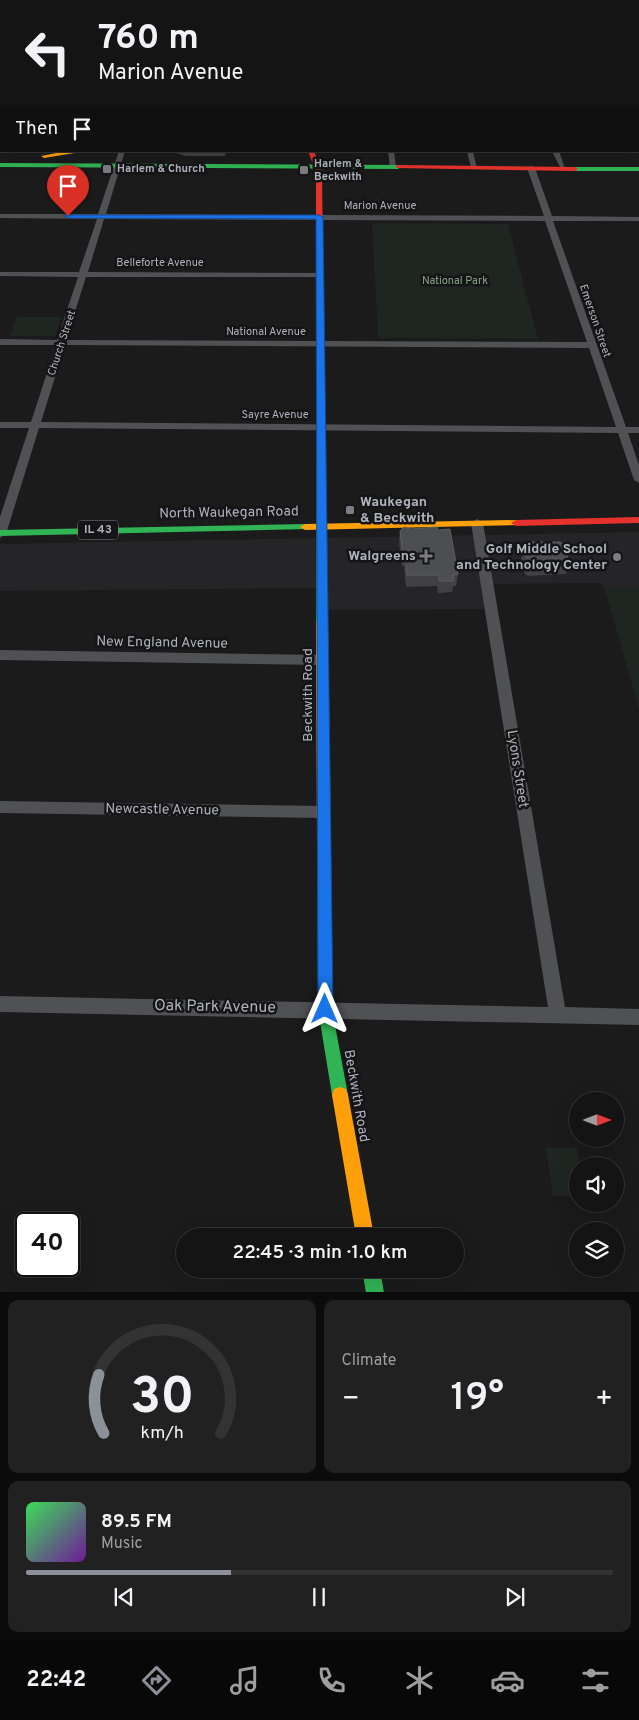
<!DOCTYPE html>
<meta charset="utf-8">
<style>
:root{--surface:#141414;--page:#212122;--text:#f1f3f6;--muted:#9d9ea0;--line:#333334;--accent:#8c9099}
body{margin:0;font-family:Overpass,sans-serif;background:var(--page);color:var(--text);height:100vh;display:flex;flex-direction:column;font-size:19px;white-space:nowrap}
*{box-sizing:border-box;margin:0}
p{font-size:16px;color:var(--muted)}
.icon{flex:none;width:28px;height:28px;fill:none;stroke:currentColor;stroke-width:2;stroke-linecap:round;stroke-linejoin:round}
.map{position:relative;height:1292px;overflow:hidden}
.details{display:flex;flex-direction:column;gap:8px;padding:8px;background:#0b0b0b;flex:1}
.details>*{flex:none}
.hud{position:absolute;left:0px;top:0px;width:640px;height:152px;box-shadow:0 5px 20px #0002,0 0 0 1px var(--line);background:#141414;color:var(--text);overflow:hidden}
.needle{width:32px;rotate:90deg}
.controls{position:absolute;left:569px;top:1092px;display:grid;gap:10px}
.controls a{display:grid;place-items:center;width:55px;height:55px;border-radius:50%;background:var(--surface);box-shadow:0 5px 20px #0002,0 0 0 1px var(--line);font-size:25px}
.speed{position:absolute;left:15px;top:1212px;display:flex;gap:10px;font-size:25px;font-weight:700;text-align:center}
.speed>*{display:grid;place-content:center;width:65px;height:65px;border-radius:50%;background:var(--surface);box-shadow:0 5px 20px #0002,0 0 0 1px var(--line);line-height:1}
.speed .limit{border:2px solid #111;border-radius:8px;background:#fff;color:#111}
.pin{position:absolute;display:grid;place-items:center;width:42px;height:42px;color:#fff;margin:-51px -21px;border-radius:50% 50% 50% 0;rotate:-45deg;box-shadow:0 0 5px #0007}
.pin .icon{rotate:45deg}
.me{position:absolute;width:55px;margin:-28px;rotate:0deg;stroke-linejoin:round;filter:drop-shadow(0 0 4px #0008)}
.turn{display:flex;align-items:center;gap:18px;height:105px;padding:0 15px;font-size:22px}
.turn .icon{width:65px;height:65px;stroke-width:2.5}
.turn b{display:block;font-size:35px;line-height:42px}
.then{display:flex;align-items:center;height:48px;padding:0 15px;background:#0003;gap:10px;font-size:19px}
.big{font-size:38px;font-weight:600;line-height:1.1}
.details .widget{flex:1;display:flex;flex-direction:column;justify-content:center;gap:8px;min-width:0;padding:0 18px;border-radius:10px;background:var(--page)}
.details .dial{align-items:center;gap:0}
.dial svg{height:130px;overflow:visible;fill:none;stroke:var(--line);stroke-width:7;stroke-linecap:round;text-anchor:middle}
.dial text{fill:var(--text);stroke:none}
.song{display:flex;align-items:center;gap:15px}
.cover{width:60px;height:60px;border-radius:8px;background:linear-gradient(135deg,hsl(130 70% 55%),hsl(280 70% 35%))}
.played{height:5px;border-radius:2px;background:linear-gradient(90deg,var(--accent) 35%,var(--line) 35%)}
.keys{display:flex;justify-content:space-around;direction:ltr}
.heat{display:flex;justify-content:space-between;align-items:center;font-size:28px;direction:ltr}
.details .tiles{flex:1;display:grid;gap:8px;grid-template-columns:1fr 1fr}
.widget:last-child{grid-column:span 2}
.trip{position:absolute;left:176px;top:1228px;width:288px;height:50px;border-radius:25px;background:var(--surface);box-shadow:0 5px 20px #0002,0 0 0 1px var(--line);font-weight:600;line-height:50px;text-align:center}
.menu{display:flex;height:80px;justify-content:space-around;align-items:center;background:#080808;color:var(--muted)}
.menu .icon{width:35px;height:35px}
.menu .on{color:var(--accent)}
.menu b{font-size:22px;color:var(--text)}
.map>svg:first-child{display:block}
.built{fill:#252528}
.green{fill:#1f2520}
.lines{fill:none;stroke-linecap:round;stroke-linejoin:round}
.street{fill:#505154;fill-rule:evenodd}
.fast{fill:#30b455;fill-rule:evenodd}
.slow{fill:#ff9f0a;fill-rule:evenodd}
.jam{fill:#e5322d;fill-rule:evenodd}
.wall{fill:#414143}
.building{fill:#4d4e50;stroke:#5c5d60}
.route{fill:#1a73e8;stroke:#114b97}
.poi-dot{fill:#7b7d82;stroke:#151517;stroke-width:2}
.labels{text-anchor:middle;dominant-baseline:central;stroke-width:5;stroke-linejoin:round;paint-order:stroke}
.far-poi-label{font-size:11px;font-weight:bold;fill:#aeb2ba;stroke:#151517;text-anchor:start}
.far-street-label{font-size:11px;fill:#aeb2ba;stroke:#151517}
.far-park-label{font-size:11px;fill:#87a387;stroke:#151517}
.shield{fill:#151517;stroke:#808389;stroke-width:1}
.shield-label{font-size:12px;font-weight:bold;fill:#aeb2ba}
.poi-label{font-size:14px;font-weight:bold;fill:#aeb2ba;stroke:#151517;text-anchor:end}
.street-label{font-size:14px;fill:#aeb2ba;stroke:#151517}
.near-street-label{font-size:16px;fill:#aeb2ba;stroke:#151517}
</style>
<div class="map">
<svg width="639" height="1293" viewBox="0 0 639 1293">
<rect width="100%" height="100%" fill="#1b1b1b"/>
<!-- built -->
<path class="built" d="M639 532V589L605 590 602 583 484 584 489 609 319 610 318 588 0 591V544Z"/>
<!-- green -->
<path class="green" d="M372 223 508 224 538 339 378 338Z
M17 317H61L55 336H10Z
M639 589V709L605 590Z
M546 1148H577L580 1166H578L577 1196H553Z"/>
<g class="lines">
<!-- street -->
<path class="street" d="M45 0H51V1H46Z
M153 0H159V1H154Z
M418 0H424L425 1H419Z
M483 0H489L490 1H484Z
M548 0H554L555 1H549Z
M611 0H617L618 1H612Z
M1 40V44L0 45V41Z
M119 151H125L106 214 544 216 527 168 531 166 535 168 552 216 639 217V221H553L626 427H639V433H628L639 465V483L634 480 618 433 39 428 6 534 0 538V517L29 428H0V422H31L56 345H0V339L57 340 78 277 0 276V272H79L97 219 0 218V214H98ZM104 219 545 221 587 342 66 340 86 277H320L324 275 320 273 88 272ZM65 345 589 348 616 427 41 422Z
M388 151H394L396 168 390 167Z
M467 151H473L477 169 471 168Z
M552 151H559L565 169H561Z
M477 519 483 523 565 1007 639 1009V1025L0 1012V996L548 1007 471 523Z
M0 650 323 655 327 657 329 660 327 663 323 665 0 660Z
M0 801 324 806 329 808 331 812 329 816 324 818 0 813Z"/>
<!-- fast -->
<path class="fast" d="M0 163 398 165 401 167 398 169 0 167Z
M639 167V171H575L572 169 575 167Z
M317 341 324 343 328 622 322 626 316 622Z
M305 524 310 527 309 529 0 536V530Z
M324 840 329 842 331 846 332 1009 348 1095 346 1101 340 1103 334 1101 332 1095 318 1009 317 846 319 842Z
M362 1269H380L384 1293H366Z"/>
<!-- slow -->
<path class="slow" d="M299 0H303V1H299Z
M67 151H87L44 158 41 156Z
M516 520 520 521 521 523 520 525 305 530 300 527 305 524Z
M322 618 328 622 331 846 329 850 324 852 319 850 317 846 316 622Z
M340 1087 346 1089 348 1095 374 1236H356L332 1095 334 1089Z"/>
<!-- jam -->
<path class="jam" d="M308 151H314L322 172 324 343 320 345 316 343V172Z
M398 165 575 167 578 169 575 171 396 168V166Z
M639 517V523L516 526 511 523 516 520Z"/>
</g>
<!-- wall -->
<path class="wall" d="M171 151H226L225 156H185Z
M410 529 458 574 456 586H453L452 592 438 593 437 586 406 587 404 566H402L399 542 400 531Z
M524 547 569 562 566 574 528 576 525 574 521 559Z"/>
<!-- building -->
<path class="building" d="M404 527 410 529 437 527 438 530 450 529 458 574 453 575 454 581H439V575H407L405 554H403L400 531Z
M529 542H560L564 544 569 562 531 564 527 562 524 547Z"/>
<!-- route -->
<path class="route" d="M65 215H319L323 217 333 1009 331 1015 325 1017 320 1015 318 1009 316 219 68 218 65 217Z"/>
<!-- markers -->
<g class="poi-dot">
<rect x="102" y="164" width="10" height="10" rx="2.5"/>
<rect x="299" y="165" width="10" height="10" rx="2.5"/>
<rect x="345" y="505" width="10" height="10" rx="2.5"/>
<path d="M423.5 548.5h5v5h5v5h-5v5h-5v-5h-5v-5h5z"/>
<circle cx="617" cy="557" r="5"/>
</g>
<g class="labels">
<!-- far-poi labels -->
<g class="far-poi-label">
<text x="314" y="164">Harlem &amp;<tspan x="314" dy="13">Beckwith</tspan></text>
<text x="117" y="169">Harlem &amp; Church</text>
</g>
<!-- far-street labels -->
<g class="far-street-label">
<text x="380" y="206">Marion Avenue</text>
<text x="160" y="263">Belleforte Avenue</text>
<text transform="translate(595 321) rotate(71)">Emerson Street</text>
<text x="266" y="332">National Avenue</text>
<text transform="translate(62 343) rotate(-72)">Church Street</text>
<text x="275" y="415">Sayre Avenue</text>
</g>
<!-- far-park labels -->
<g class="far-park-label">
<text x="455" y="281">National Park</text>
</g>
<!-- shield labels -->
<rect class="shield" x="78" y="520.5" width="40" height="19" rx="4"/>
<g class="shield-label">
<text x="98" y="530">IL 43</text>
</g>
<!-- poi labels -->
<g class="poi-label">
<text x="360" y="502" text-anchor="start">Waukegan<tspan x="360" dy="16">&amp; Beckwith</tspan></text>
<text x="607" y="549">Golf Middle School<tspan x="607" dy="16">and Technology Center</tspan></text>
<text x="416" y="556">Walgreens</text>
</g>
<!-- street labels -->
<g class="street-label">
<text transform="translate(229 513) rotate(-1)">North Waukegan Road</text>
<text transform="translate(162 643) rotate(1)">New England Avenue</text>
<text transform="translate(308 695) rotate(-90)">Beckwith Road</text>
<text transform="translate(517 769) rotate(81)">Lyons Street</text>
<text transform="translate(162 810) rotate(1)">Newcastle Avenue</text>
<text transform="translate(356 1096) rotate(80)">Beckwith Road</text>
</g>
<!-- near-street labels -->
<g class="near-street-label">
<text transform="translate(215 1007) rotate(1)">Oak Park Avenue</text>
</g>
</g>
</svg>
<div class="controls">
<a><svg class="needle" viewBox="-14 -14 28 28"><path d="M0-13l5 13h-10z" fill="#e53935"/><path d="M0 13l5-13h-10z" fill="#9d9ea0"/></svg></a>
<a><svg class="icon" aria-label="sound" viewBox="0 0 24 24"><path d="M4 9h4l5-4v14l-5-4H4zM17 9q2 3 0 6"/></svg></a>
<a><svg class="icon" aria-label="layers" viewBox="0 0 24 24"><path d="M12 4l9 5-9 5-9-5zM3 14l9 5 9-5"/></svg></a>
</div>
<div class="speed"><div class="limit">40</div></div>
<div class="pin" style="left:68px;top:216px;background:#d93025"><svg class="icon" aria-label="arrive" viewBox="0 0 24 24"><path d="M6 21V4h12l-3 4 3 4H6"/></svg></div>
<svg class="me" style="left:325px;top:1009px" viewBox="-20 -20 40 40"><path d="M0-17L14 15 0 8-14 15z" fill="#1a73e8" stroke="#fff" stroke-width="4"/></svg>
<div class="trip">22:45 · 3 min · 1.0 km</div>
<div class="hud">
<div class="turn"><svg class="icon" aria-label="left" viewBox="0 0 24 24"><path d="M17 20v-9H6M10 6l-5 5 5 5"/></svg><div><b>760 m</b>Marion Avenue</div></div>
<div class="then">Then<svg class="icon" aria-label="arrive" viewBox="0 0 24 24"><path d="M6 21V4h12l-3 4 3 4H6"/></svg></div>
</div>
</div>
<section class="details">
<div class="tiles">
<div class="widget dial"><svg viewBox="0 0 100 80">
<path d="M14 69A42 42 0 1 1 86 69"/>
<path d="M14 69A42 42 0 0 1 11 33" stroke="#8c9099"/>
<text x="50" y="56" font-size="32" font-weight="700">30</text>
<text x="50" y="72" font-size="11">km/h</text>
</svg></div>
<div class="widget"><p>Climate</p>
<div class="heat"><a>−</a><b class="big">19°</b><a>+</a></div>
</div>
<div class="widget">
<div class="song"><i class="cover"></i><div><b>89.5 FM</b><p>Music</p></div></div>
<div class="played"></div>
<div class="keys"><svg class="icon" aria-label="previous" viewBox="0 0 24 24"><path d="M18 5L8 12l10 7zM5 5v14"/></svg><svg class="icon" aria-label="pause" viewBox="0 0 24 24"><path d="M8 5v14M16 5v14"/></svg><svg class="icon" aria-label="next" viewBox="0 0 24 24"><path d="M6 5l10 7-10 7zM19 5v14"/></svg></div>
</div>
</div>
</section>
<nav class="menu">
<b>22:42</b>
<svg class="icon on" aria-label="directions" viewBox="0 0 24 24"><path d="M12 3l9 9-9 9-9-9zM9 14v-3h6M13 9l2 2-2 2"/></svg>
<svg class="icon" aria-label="music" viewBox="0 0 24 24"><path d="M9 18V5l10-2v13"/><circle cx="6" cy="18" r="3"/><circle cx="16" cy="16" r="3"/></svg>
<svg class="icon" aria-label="phone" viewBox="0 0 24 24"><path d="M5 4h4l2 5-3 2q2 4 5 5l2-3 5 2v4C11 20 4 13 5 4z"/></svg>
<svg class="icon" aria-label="climate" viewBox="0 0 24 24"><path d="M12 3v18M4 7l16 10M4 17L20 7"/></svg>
<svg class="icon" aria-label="car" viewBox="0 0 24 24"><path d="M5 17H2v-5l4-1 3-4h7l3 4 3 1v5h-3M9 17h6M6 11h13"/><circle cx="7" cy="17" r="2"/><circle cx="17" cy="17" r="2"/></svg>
<svg class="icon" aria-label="filters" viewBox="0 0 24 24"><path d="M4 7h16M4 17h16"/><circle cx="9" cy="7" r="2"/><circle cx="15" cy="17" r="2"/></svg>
</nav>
